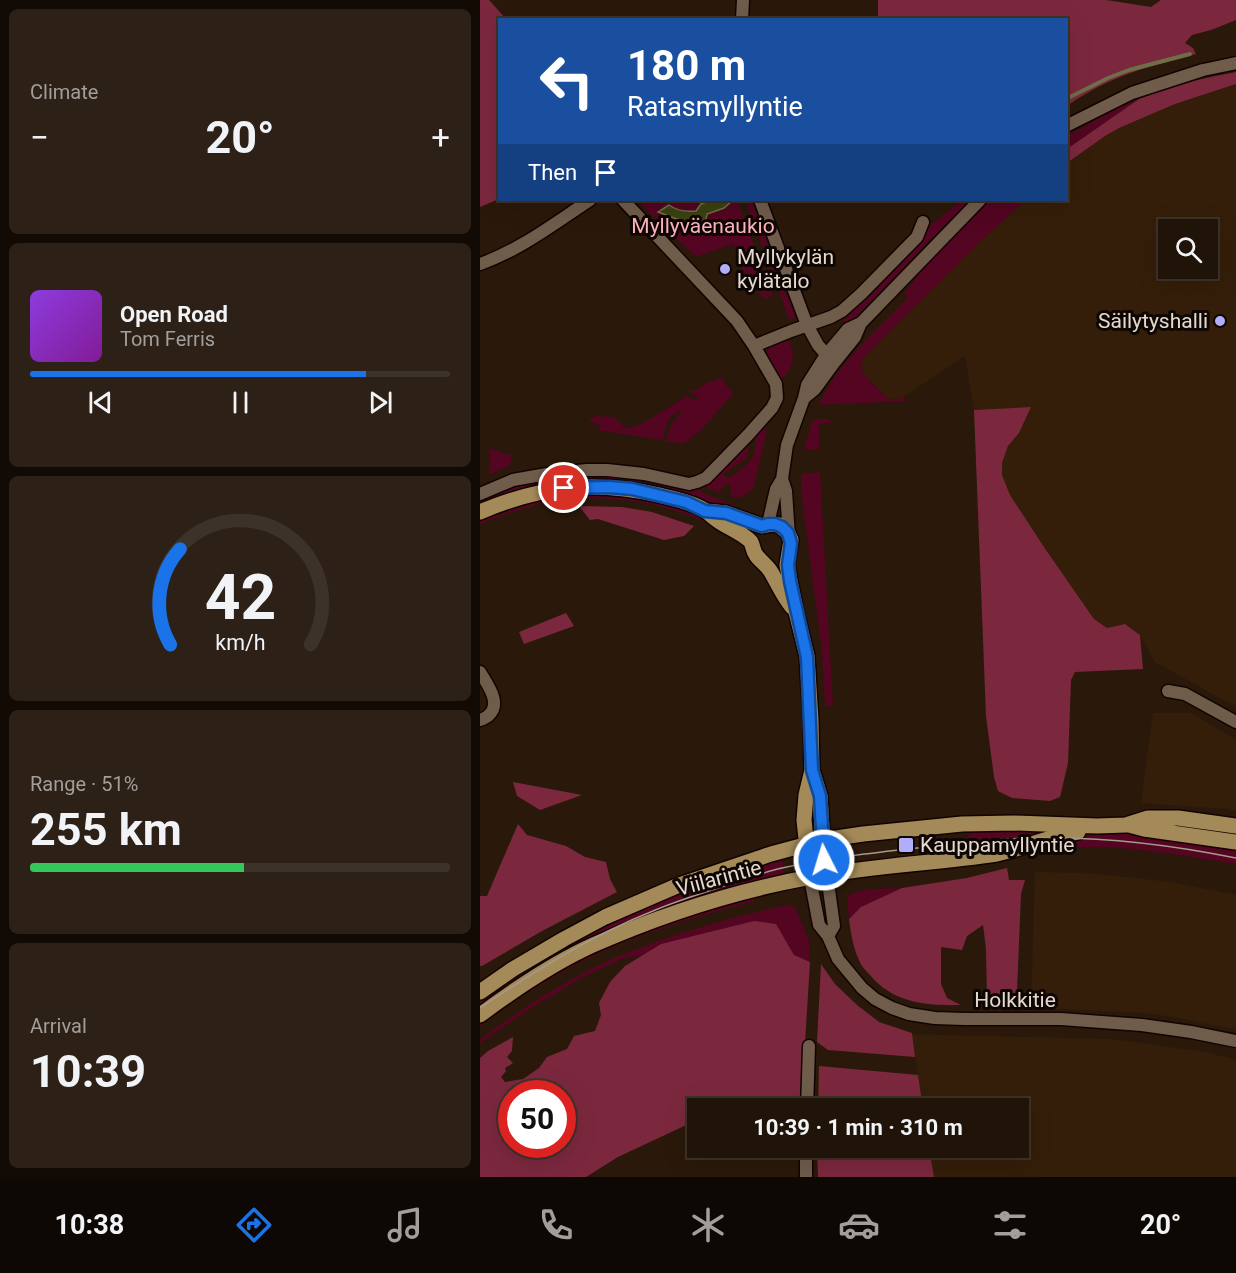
<!DOCTYPE html>
<meta charset="utf-8">
<style>
:root{--surface:#201308;--page:#2d2016;--text:#f1f3f6;--muted:#a29e9c;--line:#3d3229;--accent:#1a73e8}
body{margin:0;font-family:Roboto,sans-serif;background:var(--page);color:var(--text);height:100vh;display:flex;flex-direction:column;font-size:22px;white-space:nowrap}
*{box-sizing:border-box;margin:0}
p{font-size:20px;color:var(--muted)}
.icon{flex:none;width:33px;height:33px;fill:none;stroke:currentColor;stroke-width:2;stroke-linecap:round;stroke-linejoin:round}
.map{position:relative;flex:1;overflow:hidden}
.drawer{display:flex;flex-direction:column;gap:9px;padding:9px;background:#120a04;width:480px}
.drawer>*{flex:none}
.guide{position:absolute;left:18px;top:18px;width:570px;height:183px;border-radius:0px;box-shadow:0 6px 24px #0002,0 0 0 2px var(--line);background:#1a4fa0;color:#fff;overflow:hidden}
.fabs{position:absolute;left:678px;top:219px;display:grid;gap:12px}
.fabs a{display:grid;place-items:center;width:60px;height:60px;border-radius:0px;background:var(--surface);box-shadow:0 6px 24px #0002,0 0 0 2px var(--line);font-size:30px}
.speed{position:absolute;left:18px;top:1080px;display:flex;gap:12px;font-size:30px;font-weight:700;text-align:center}
.speed>*{display:grid;place-content:center;width:78px;height:78px;border-radius:50%;background:var(--surface);box-shadow:0 6px 24px #0002,0 0 0 2px var(--line);line-height:1}
.speed .limit{border:9px solid #d22;background:#fff;color:#111}
.pin{position:absolute;display:grid;place-items:center;width:51px;height:51px;color:#fff;margin:-26px;border:3px solid #fff;border-radius:50%;box-shadow:0 2px 6px #0007}
.me{position:absolute;width:66px;margin:-33px;rotate:355deg;stroke-linejoin:round;filter:drop-shadow(0 0 4px #0008)}
.turn{display:flex;align-items:center;gap:21px;height:126px;padding:0 30px;font-size:27px}
.turn .icon{width:78px;height:78px;stroke-width:2.5}
.turn b{display:block;font-size:42px;line-height:51px}
.then{display:flex;align-items:center;height:57px;padding:0 30px;background:#0003;gap:12px;font-size:22px}
.big{font-size:45px;font-weight:700;line-height:1.1}
.drawer .widget{flex:1;display:flex;flex-direction:column;justify-content:center;gap:9px;min-width:0;padding:0 21px;border-radius:9px;background:var(--page)}
.drawer .dial{align-items:center;gap:0}
.dial svg{height:156px;overflow:visible;fill:none;stroke:var(--line);stroke-width:7;stroke-linecap:round;text-anchor:middle}
.dial text{fill:var(--text);stroke:none}
.song{display:flex;align-items:center;gap:18px}
.cover{width:72px;height:72px;border-radius:9px;background:linear-gradient(135deg,hsl(270 70% 55%),hsl(290 70% 35%))}
.played{height:6px;border-radius:3px;background:linear-gradient(90deg,var(--accent) 80%,var(--line) 80%)}
.keys{display:flex;justify-content:space-around;direction:ltr}
.heat{display:flex;justify-content:space-between;align-items:center;font-size:33px;direction:ltr}
.charge{height:9px;border-radius:4px;background:linear-gradient(90deg,#34c759 51%,var(--line) 0)}
.trip{position:absolute;left:207px;top:1098px;width:342px;height:60px;border-radius:0px;background:var(--surface);box-shadow:0 6px 24px #0002,0 0 0 2px var(--line);font-weight:700;line-height:60px;text-align:center}
.tabs{display:flex;height:96px;justify-content:space-around;align-items:center;background:#0d0803;color:var(--muted)}
.tabs .icon{width:42px;height:42px}
.tabs .current{color:var(--accent)}
.tabs b{font-size:27px;color:var(--text)}
main{display:flex;flex:1;min-height:0}
.map>svg:first-child{display:block}
.built{fill:#341e09;fill-rule:evenodd}
.green{fill:#530521}
.forest{fill:#7b283e;fill-rule:evenodd}
.water{fill:#3b4110;stroke:#6e6e49;stroke-width:1.5}
.lines{fill:none;stroke-linecap:round;stroke-linejoin:round}
.stream{stroke:#6e6e49;stroke-width:4}
.minor-casing{stroke:#120400;stroke-width:15}
.major-casing{stroke:#120400;stroke-width:18}
.minor{stroke:#705c4b;stroke-width:12}
.major{stroke:#a48a58;stroke-width:15}
.tram{stroke:#a7998e;stroke-width:1.5}
.route-casing{stroke:#114b97;stroke-width:15}
.route{stroke:#1a73e8;stroke-width:10}
.poi-dot{fill:#b1adfa;stroke:#0d0602;stroke-width:2}
.labels{text-anchor:middle;dominant-baseline:central;stroke-width:6;stroke-linejoin:round;paint-order:stroke}
.park-label{font-size:21px;fill:#fbb1be;stroke:#0d0602}
.poi-label{font-size:21px;fill:#e4d8cf;stroke:#0d0602;text-anchor:start}
.street-label{font-size:21px;fill:#e4d8cf;stroke:#0d0602}
</style>
<main>
<section class="drawer">
<div class="widget"><p>Climate</p>
<div class="heat"><a>−</a><b class="big">20°</b><a>+</a></div>
</div>
<div class="widget">
<div class="song"><i class="cover"></i><div><b>Open Road</b><p>Tom Ferris</p></div></div>
<div class="played"></div>
<div class="keys"><svg class="icon" aria-label="previous" viewBox="0 0 24 24"><path d="M18 5L8 12l10 7zM5 5v14"/></svg><svg class="icon" aria-label="pause" viewBox="0 0 24 24"><path d="M8 5v14M16 5v14"/></svg><svg class="icon" aria-label="next" viewBox="0 0 24 24"><path d="M6 5l10 7-10 7zM19 5v14"/></svg></div>
</div>
<div class="widget dial"><svg viewBox="0 0 100 80">
<path d="M14 69A42 42 0 1 1 86 69"/>
<path d="M14 69A42 42 0 0 1 19 20" stroke="#1a73e8"/>
<text x="50" y="56" font-size="32" font-weight="700">42</text>
<text x="50" y="72" font-size="11">km/h</text>
</svg></div>
<div class="widget"><p>Range · 51%</p><b class="big">255 km</b><div class="charge"></div></div>
<div class="widget"><p>Arrival</p><b class="big">10:39</b></div>
</section>
<div class="map">
<svg width="756" height="1177" viewBox="0 0 756 1177">
<rect width="100%" height="100%" fill="#2a190a"/>
<!-- built -->
<path class="built" d="M756 84V707L675 662 660 635 653 629 645 624 627 628 614 619 566 550 530 495 522 475V463L528 446 539 433 551 407 494 410 485 356 420 399H414L407 398 382 372 381 365 385 356 504 238 546 200H586L587 163 625 136 639 128 695 104ZM688 230H728V268H688Z
M673 713H711L756 740V811L746 809 661 803Z
M555 872 601 873 647 877 690 882 756 895V1029L721 1023 700 1018 667 1013 582 1009H551Z
M432 1034 462 1035 630 1039 726 1052 756 1060V1177H454L449 1148H538V1108H443Z"/>
<!-- green -->
<path class="green" d="M659 99 587 149V136L633 110Z
M157 200H257L293 295 285 299 267 281 253 244 216 257 164 208Z
M265 200H271L306 295 314 304 315 316 310 321Z
M482 200H489L368 325 364 322 366 313 372 309 446 233 452 224Z
M509 200H546L504 238 385 356C382 360 380 364 382 370 384 376 404 397 410 399 415 400 420 399 424 396L425 401 339 405C355 365 398 329 428 298L424 294 440 272Z
M307 339C316 350 314 365 305 376L301 378C293 366 283 359 290 345Z
M240 376 253 394 223 428 204 444 186 441 191 424 200 414 199 411C186 419 186 425 183 440L117 430 120 428V425L108 421 118 414 121 418 126 415 130 418 133 416C137 420 142 427 148 428 156 430 197 402 206 396L216 400 218 398 209 391 212 390 215 391 229 381H236Z
M333 419H348L352 423 339 424V449H324Z
M282 427 287 431 273 489C266 496 259 500 250 496L252 489 248 483 242 487 240 493 226 487 224 484 268 442 269 445 267 458 243 474 247 478C263 468 280 460 274 436Z
M10 448 29 456 33 451 30 465 9 475Z
M340 472 353 705 345 706 342 652 321 491V474Z
M118 474 217 487 223 493 254 505 256 509 255 511C233 503 211 494 189 488 126 470 61 480 0 503V498L26 488 55 481Z
M97 493 151 494 212 510 236 526C155 490 81 489 0 524V518L32 505Z
M584 825 525 847 492 852 491 848H489L488 835 490 834 489 826Z
M632 831 696 838 756 846V864C692 854 625 840 560 851L559 845 590 836Z
M302 859 304 876 231 893 193 905 159 918 0 1009V995L127 920 285 860Z
M422 888 381 907 369 919 367 900 368 896C381 887 407 889 422 888Z
M278 895V898L271 902C213 917 155 935 101 962 66 980 32 1002 0 1026V1019L99 957 185 921Z
M306 905 315 907 329 941 330 962 314 955 296 925 181 944 162 956 144 958 103 977 51 1008 0 1043V1039C28 1019 55 1000 85 983 152 944 231 923 306 905Z"/>
<!-- forest -->
<path class="forest" d="M0 0H9L26 19 20 20 19 199 0 207Z
M398 0H626L671 7 681 0H756V20L731 30 712 35 705 43 713 48 716 54C667 67 629 76 587 106L586 20 398 19Z
M756 72V84L695 104 639 128 625 136 587 163V149L659 99C689 84 723 79 756 72Z
M551 407 539 433 528 446 522 463V475L530 495 566 550 614 619 627 628 645 624 660 635 663 669 595 672 591 680 588 763 580 797 570 801 532 798 518 791 514 777 506 716 494 410Z
M99 506 142 507 172 512 214 526 204 536 184 540 118 519 110 520Z
M86 613 94 626 44 644 39 632Z
M33 782 102 795 60 810 37 796Z
M38 824 47 835 86 846 105 857 126 862 130 879 137 892 62 931 2 966H0V896H7Z
M527 868 529 880H545L541 894 537 991 532 1004 519 1005 507 1001 506 949 503 925 487 936 482 950 461 947V984L467 998 481 1005C447 1006 413 1003 390 975 386 971 381 966 379 960 373 947 371 934 369 919L381 907 422 888 487 878Z
M274 921 296 924 314 955 330 962 321 1108 260 1100 242 1108H218L217 1120 138 1157 106 1177H0V1058L8 1051 33 1037 32 1051 27 1057 33 1063 25 1068 26 1071 21 1077 25 1082 43 1079 59 1068 67 1057 87 1049 94 1036 115 1031 121 1015 119 1003 130 982 145 966 181 944ZM32 1094H82V1144H32Z
M341 964 355 984 377 1005 399 1022 432 1033 435 1057 348 1050 337 1042Z
M339 1066 438 1075 443 1108H338Z
M337 1148H449L454 1177H338Z"/>
<!-- water -->
<path class="water" d="M232 200H253L244 208 227 214 226 219C213 228 192 217 178 212L189 205C197 211 207 212 216 211L221 204Z"/>
<g class="lines">
<!-- stream -->
<path class="stream" d="M586 99 628 78 649 70 710 54"/>
<defs>
<path id="minor" d="M262 20 263 0
M586 126 652 93 723 70 756 63
M280 200 327 325 338 345 351 360
M0 264C40 250 75 223 110 200
M274 346 311 331 351 317 362 311 381 294 437 237 443 222
M324 398 335 389 354 363 375 337 381 323 500 200
M0 494 33 480 67 474 107 470H127L164 474 209 484 217 482 226 478 268 435 292 408 297 398 296 384 274 346 257 321 143 200
M288 524 296 489 302 479
M309 536 306 491 302 479 307 445 324 398 327 385 346 355 368 329 381 323
M0 672C7 684 22 703 9 715 7 717 3 719 0 720
M688 691 705 694 756 722
M347 875 354 926 348 936
M330 878 339 925 348 936 358 959 382 988 395 999 412 1008 429 1014 455 1018 484 1019H581L662 1025 711 1032 756 1041
M327 1108 329 1046
M326 1177V1148"/>
<path id="major" d="M226 511 246 513 282 526 292 524 299 525 308 533 311 540 307 565 316 612 327 656 331 721 332 770 326 795 324 820 330 878
M0 512C61 486 114 480 179 495 194 499 212 502 226 511 231 515 235 519 240 522 249 528 264 534 271 542 273 546 273 551 276 555 280 561 287 565 291 572 298 584 303 596 312 607
M332 770 340 796 344 860 347 875
M649 825 664 829 756 842
M0 992 33 969 84 939 125 917 199 885 291 854 343 840 383 834 482 824 534 823 617 826 646 825 668 818H698L756 826
M0 1015C35 989 73 963 113 945 183 914 255 891 331 877 392 866 455 863 517 854 544 848 570 836 598 832"/>
</defs>
<!-- minor casing -->
<use href="#minor" class="minor-casing"/>
<!-- major casing -->
<use href="#major" class="major-casing"/>
<!-- minor -->
<use href="#minor" class="minor"/>
<!-- major -->
<use href="#major" class="major"/>
<!-- tram -->
<path class="tram" d="M0 1008C55 971 112 935 173 911 194 902 216 895 238 888 259 881 280 873 302 868 347 858 391 853 437 848 479 843 520 838 563 838 628 837 692 845 756 858"/>
</g>
<g class="lines">
<defs>
<path id="route" d="M84 488 129 487 152 489 206 502 225 511 246 513 282 526 288 524H295L302 527 308 533 311 543 308 565 310 581 327 657 332 770 340 796 344 860"/>
</defs>
<!-- route casing -->
<use href="#route" class="route-casing"/>
<!-- route -->
<use href="#route" class="route"/>
</g>
<!-- markers -->
<g class="poi-dot">
<circle cx="245" cy="269" r="6"/>
<circle cx="740" cy="321" r="6"/>
<rect x="418" y="837" width="16" height="16" rx="3"/>
</g>
<g class="labels">
<!-- park labels -->
<g class="park-label">
<text x="223" y="226">Myllyväenaukio</text>
</g>
<!-- poi labels -->
<g class="poi-label">
<text x="257" y="257">Myllykylän<tspan x="257" dy="24">kylätalo</tspan></text>
<text x="728" y="321" text-anchor="end">Säilytyshalli</text>
<text x="440" y="845">Kauppamyllyntie</text>
</g>
<!-- street labels -->
<g class="street-label">
<text transform="translate(239 878) rotate(-15)">Viilarintie</text>
<text x="535" y="1000">Holkkitie</text>
</g>
</g>
</svg>
<div class="fabs">
<a><svg class="icon" aria-label="search" viewBox="0 0 24 24"><circle cx="10" cy="10" r="6"/><path d="M15 15l6 6"/></svg></a>
</div>
<div class="speed"><div class="limit">50</div></div>
<div class="pin" style="left:84px;top:488px;background:#d93025"><svg class="icon" aria-label="arrive" viewBox="0 0 24 24"><path d="M6 21V4h12l-3 4 3 4H6"/></svg></div>
<svg class="me" style="left:344px;top:860px" viewBox="-20 -20 40 40"><circle r="17" fill="#1a73e8" stroke="#fff" stroke-width="3"/><path d="M0-11L8 9 0 5-8 9z" fill="#fff"/></svg>
<div class="trip">10:39 · 1 min · 310 m</div>
<div class="guide">
<div class="turn"><svg class="icon" aria-label="left" viewBox="0 0 24 24"><path d="M17 20v-9H6M10 6l-5 5 5 5"/></svg><div><b>180 m</b>Ratasmyllyntie</div></div>
<div class="then">Then<svg class="icon" aria-label="arrive" viewBox="0 0 24 24"><path d="M6 21V4h12l-3 4 3 4H6"/></svg></div>
</div>
</div>
</main>
<nav class="tabs">
<b>10:38</b>
<svg class="icon current" aria-label="directions" viewBox="0 0 24 24"><path d="M12 3l9 9-9 9-9-9zM9 14v-3h6M13 9l2 2-2 2"/></svg>
<svg class="icon" aria-label="music" viewBox="0 0 24 24"><path d="M9 18V5l10-2v13"/><circle cx="6" cy="18" r="3"/><circle cx="16" cy="16" r="3"/></svg>
<svg class="icon" aria-label="phone" viewBox="0 0 24 24"><path d="M5 4h4l2 5-3 2q2 4 5 5l2-3 5 2v4C11 20 4 13 5 4z"/></svg>
<svg class="icon" aria-label="climate" viewBox="0 0 24 24"><path d="M12 3v18M4 7l16 10M4 17L20 7"/></svg>
<svg class="icon" aria-label="car" viewBox="0 0 24 24"><path d="M5 17H2v-5l4-1 3-4h7l3 4 3 1v5h-3M9 17h6M6 11h13"/><circle cx="7" cy="17" r="2"/><circle cx="17" cy="17" r="2"/></svg>
<svg class="icon" aria-label="filters" viewBox="0 0 24 24"><path d="M4 7h16M4 17h16"/><circle cx="9" cy="7" r="2"/><circle cx="15" cy="17" r="2"/></svg>
<b>20°</b>
</nav>
